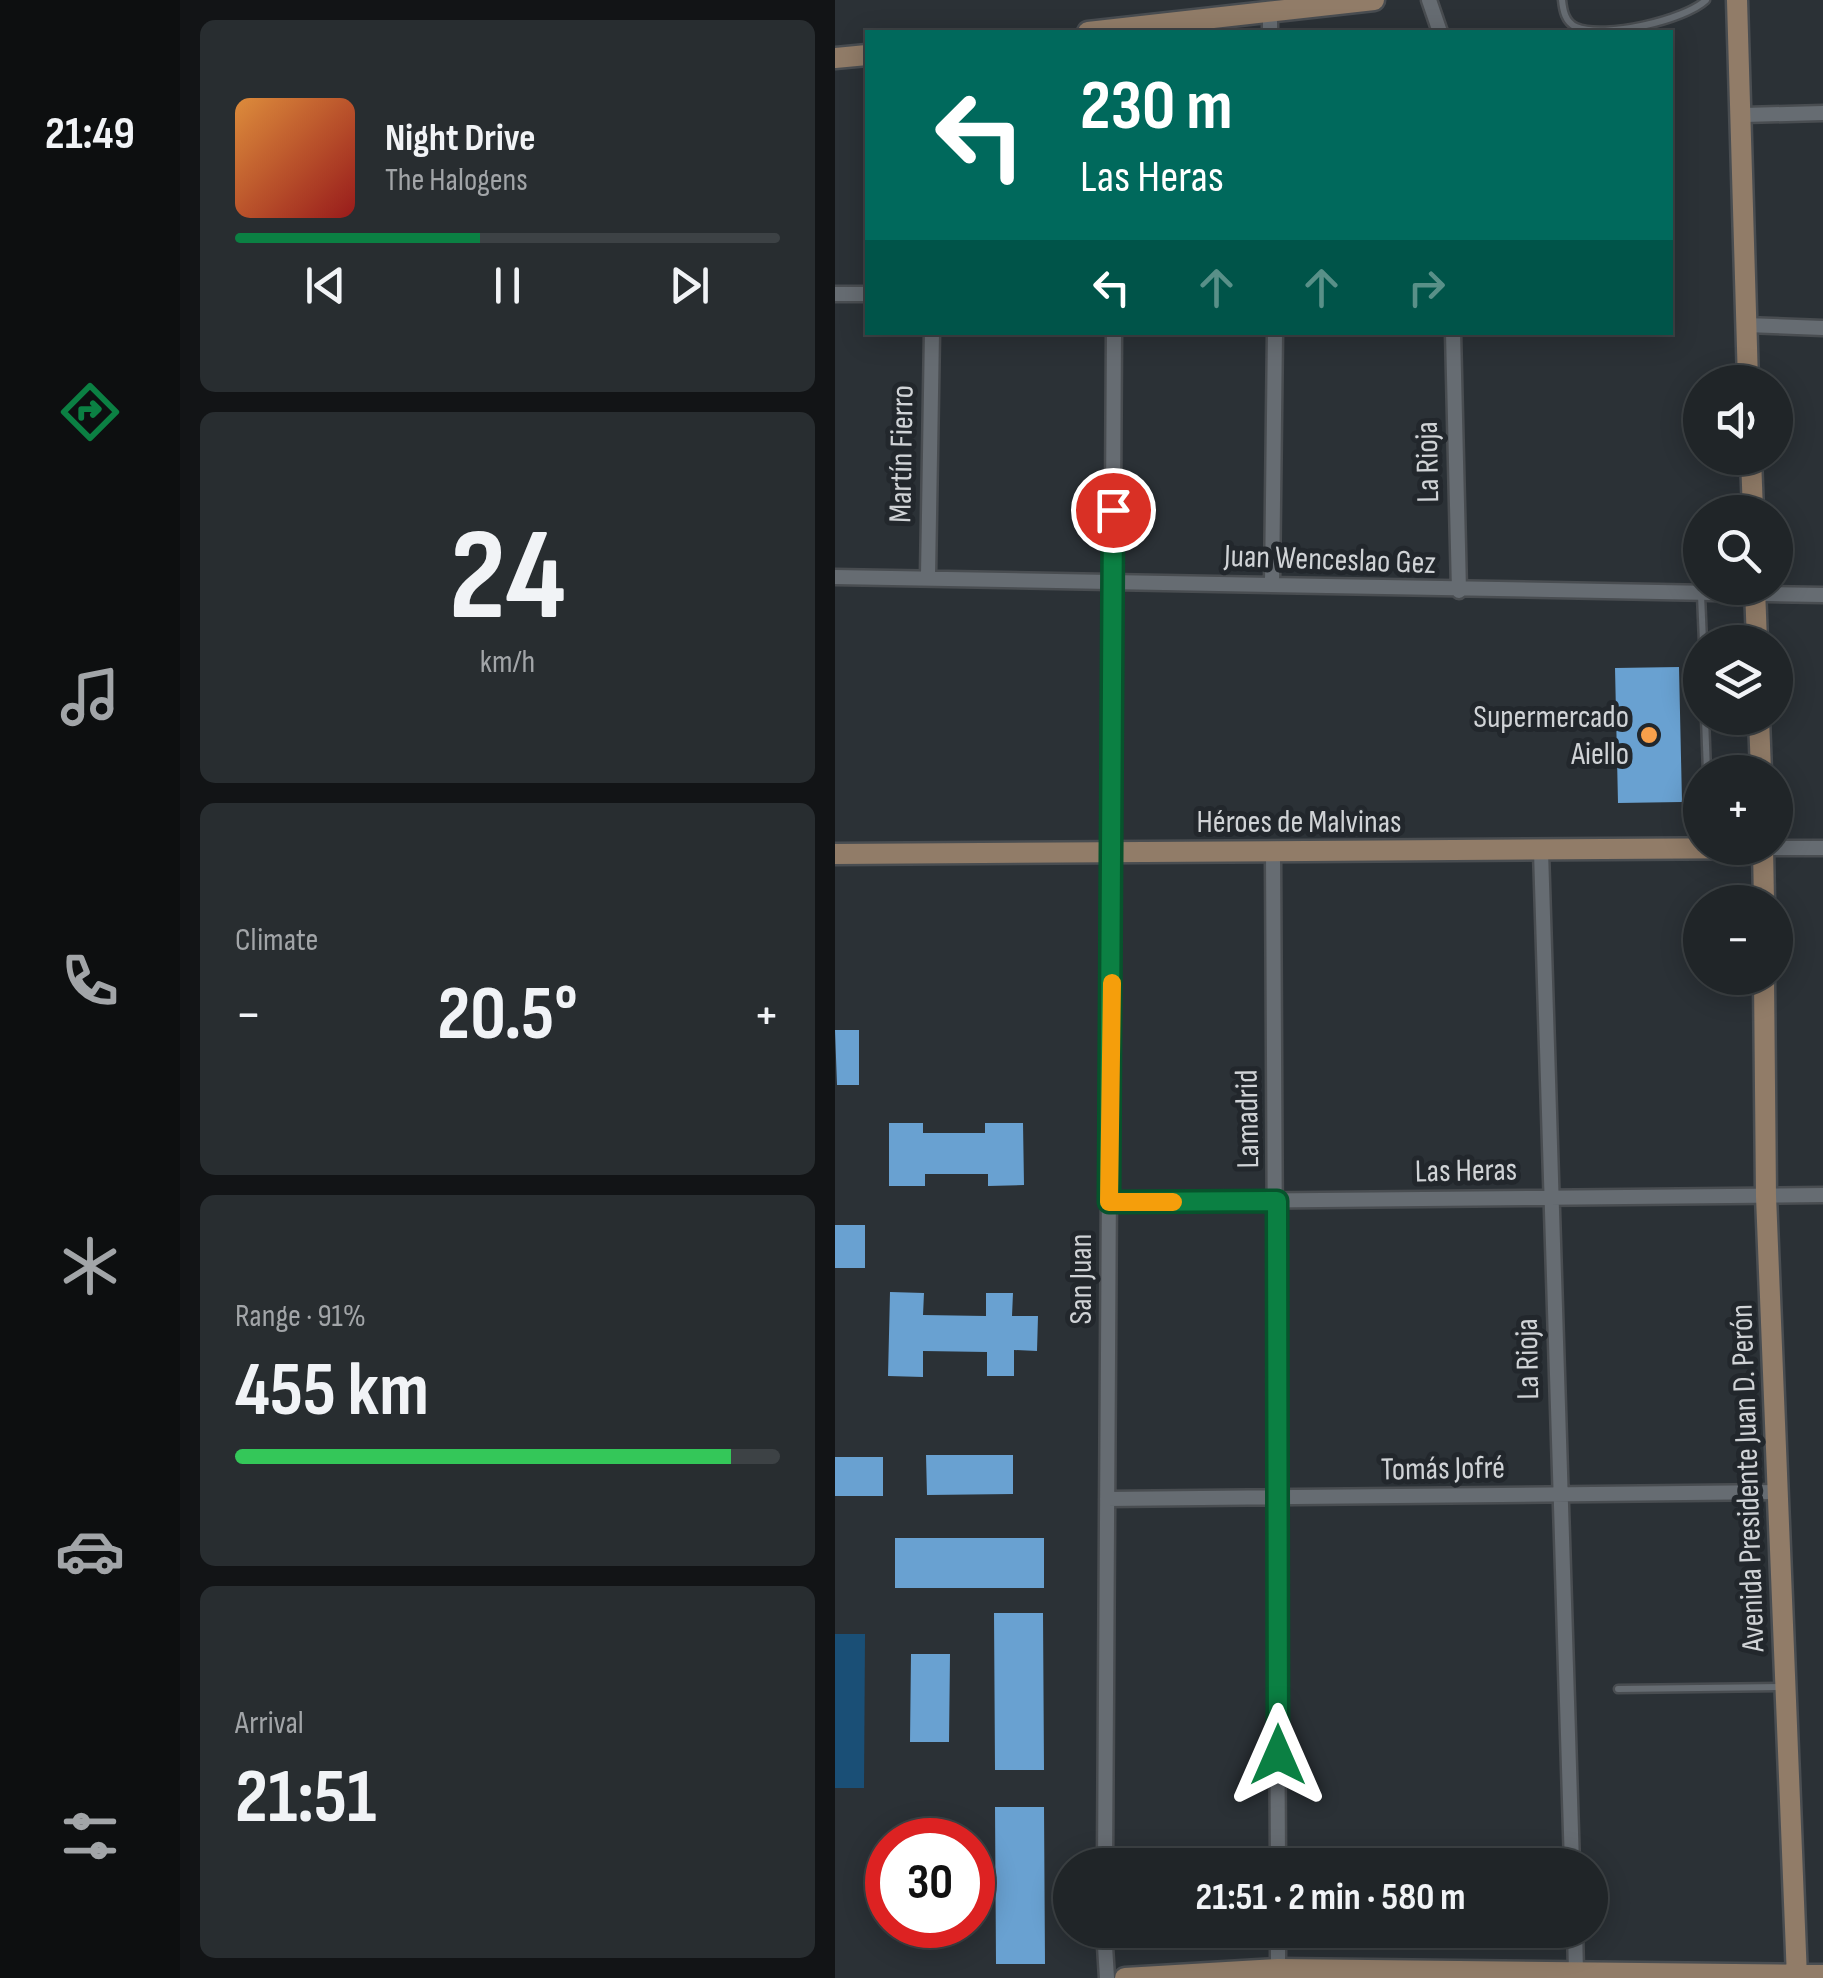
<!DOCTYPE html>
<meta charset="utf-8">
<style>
:root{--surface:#202528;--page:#282d30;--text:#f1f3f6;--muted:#a2a5a8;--line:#3d4245;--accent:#0b8043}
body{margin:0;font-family:"Sofia Sans Condensed",sans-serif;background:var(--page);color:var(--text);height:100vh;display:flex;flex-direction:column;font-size:38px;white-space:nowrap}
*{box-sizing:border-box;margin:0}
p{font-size:32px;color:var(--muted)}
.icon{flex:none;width:55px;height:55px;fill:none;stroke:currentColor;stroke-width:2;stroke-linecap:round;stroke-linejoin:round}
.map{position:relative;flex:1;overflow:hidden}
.side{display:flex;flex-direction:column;gap:20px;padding:20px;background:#121416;width:655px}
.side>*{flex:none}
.banner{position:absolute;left:30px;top:30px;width:808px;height:305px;border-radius:0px;box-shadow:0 5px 25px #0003,0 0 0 2px var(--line);background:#00695c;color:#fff;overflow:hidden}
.controls{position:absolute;left:848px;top:365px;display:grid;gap:20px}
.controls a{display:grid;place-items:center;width:110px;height:110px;border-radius:50%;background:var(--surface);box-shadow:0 5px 25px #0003,0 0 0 2px var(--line);font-size:50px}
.speed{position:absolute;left:30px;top:1818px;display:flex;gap:20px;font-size:50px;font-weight:700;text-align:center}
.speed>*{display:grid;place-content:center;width:130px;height:130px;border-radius:50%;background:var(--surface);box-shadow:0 5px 25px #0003,0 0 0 2px var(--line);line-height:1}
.speed .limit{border:15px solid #d22;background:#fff;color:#111}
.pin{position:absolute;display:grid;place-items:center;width:85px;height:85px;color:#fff;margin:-42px;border:5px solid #fff;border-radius:50%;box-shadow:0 2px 10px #0007}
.me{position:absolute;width:110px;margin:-55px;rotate:0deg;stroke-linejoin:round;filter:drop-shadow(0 0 8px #0008)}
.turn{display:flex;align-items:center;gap:35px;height:210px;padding:0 50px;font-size:45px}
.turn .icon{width:130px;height:130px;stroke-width:2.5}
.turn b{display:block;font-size:70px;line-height:85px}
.lanes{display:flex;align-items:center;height:95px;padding:0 50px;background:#0003;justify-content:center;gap:50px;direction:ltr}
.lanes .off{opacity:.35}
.big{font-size:75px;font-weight:700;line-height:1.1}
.side .tile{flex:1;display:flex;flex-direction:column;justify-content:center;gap:15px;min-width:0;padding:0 35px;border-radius:15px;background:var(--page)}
.side .dial{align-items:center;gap:0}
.dial b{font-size:130px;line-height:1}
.song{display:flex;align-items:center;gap:30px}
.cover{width:120px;height:120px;border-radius:15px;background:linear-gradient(135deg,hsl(30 70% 55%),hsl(0 70% 35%))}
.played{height:10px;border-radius:5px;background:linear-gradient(90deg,var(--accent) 45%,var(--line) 45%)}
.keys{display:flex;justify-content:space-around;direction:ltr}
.heat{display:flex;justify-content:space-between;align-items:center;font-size:55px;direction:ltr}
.charge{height:15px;border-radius:8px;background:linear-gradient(90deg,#34c759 91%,var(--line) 0)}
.trip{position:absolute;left:218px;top:1848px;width:555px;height:100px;border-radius:50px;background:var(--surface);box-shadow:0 5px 25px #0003,0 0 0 2px var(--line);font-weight:700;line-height:100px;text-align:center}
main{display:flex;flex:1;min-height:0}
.dock{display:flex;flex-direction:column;width:180px;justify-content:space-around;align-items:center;background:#0d0f10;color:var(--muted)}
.dock .icon{width:70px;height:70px}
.dock .on{color:var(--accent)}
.dock b{font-size:45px;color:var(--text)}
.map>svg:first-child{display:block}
.green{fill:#1a4f76}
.building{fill:#69a1d1}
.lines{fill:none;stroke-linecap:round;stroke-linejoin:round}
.lane-casing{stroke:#494d51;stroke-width:11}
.street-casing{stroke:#494d51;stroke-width:19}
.secondary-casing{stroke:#494d51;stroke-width:25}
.lane{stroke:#666c72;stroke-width:6}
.street{stroke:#666c72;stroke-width:14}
.secondary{stroke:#917c68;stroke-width:20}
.route-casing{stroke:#07532c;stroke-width:25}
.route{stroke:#0b8043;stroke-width:18}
.slow{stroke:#f59e0b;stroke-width:18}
.poi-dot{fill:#f8a04b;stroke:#22272c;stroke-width:4}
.labels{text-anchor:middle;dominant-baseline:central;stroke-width:10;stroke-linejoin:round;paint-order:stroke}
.street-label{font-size:32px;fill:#d0d3d6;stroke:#22272c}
.poi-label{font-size:32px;fill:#d0d3d6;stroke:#22272c;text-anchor:end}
</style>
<main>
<nav class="dock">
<b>21:49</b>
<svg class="icon on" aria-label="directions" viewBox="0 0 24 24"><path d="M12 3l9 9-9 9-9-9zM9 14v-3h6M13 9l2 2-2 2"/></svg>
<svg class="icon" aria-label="music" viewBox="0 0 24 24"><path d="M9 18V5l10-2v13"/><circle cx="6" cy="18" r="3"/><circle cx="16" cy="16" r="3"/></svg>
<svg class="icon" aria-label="phone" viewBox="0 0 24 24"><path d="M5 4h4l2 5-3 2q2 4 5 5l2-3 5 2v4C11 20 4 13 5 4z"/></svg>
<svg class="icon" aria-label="climate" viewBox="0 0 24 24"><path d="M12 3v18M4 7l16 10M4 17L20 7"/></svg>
<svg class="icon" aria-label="car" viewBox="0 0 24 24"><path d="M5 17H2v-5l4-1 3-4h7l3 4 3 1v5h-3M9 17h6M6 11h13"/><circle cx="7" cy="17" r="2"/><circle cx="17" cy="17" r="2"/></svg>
<svg class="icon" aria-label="filters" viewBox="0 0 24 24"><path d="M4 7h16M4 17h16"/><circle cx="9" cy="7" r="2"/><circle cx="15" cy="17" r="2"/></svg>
</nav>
<section class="side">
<div class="tile">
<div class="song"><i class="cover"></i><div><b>Night Drive</b><p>The Halogens</p></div></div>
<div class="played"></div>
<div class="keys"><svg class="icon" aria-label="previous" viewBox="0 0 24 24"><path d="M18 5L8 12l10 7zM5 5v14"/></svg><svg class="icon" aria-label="pause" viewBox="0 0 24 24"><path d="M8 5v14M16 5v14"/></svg><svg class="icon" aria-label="next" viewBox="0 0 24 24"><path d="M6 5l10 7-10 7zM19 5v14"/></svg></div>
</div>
<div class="tile dial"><b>24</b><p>km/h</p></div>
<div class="tile"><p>Climate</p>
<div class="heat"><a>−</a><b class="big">20.5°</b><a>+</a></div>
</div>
<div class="tile"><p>Range · 91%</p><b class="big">455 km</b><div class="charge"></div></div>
<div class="tile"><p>Arrival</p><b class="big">21:51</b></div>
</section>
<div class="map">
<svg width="988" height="1978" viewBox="0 0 988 1978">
<rect width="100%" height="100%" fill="#2b3136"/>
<!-- green -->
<path class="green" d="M0 1634H30L29 1788H0Z"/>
<!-- building -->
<path class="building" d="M844 667 847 802 783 803 780 668Z
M0 1030H24V1085H2Z
M54 1123H88V1133H150V1123H188L189 1185 153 1186V1174H90V1186H54Z
M0 1225H30V1268H0Z
M55 1292 89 1293 88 1315 151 1316V1293H178L177 1316H203L202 1351 179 1350V1376H152V1352L88 1351V1377L53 1376Z
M91 1455H178V1494L92 1495Z
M0 1457H48V1496H0Z
M60 1538H209V1588H60Z
M159 1613H208L209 1770H160Z
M76 1654H115L114 1742H75Z
M160 1807H209L210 1964H161Z"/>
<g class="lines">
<defs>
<path id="lane" d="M727 0C728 10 730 22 741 27 769 39 850 20 871 0
M866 595 868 642
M870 718 872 772
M783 1689 945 1687"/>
<path id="street" d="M594 0 605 32
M435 13V32
M909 115 988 113
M0 294H32
M911 325 988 328
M618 332 624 591
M93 576 97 332
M0 577 988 595
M437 585 440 332
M928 848H988
M706 851 737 1865
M438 853 443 1865
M274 1202 988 1195
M272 1499 944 1492
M270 1865 279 332
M269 1930 272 1978
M443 1930V1969
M740 1930 741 1972"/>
<path id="secondary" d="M902 0 913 382
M253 32 539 0
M0 58 32 55
M916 458 918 512
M920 588 922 642
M924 718 926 772
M928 848 929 902
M0 854 928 848
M929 978 931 1196 962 1978
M290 1978 443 1969 988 1975"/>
</defs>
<!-- lane casing -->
<use href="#lane" class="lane-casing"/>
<!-- street casing -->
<use href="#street" class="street-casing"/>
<!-- secondary casing -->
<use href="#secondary" class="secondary-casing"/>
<!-- lane -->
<use href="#lane" class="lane"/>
<!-- street -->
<use href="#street" class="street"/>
<!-- secondary -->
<use href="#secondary" class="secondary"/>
</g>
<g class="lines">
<defs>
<path id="route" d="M278 510 274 1202 442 1201 443 1755"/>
</defs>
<!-- route casing -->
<use href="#route" class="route-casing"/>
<!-- route -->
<use href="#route" class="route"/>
<!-- slow -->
<path class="slow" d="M277 983 274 1202H338"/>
</g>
<!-- markers -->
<circle class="poi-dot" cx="814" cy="735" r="10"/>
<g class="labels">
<!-- street labels -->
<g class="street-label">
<text transform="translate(67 454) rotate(-89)">Martín Fierro</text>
<text transform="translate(593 462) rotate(-91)">La Rioja</text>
<text transform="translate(495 560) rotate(2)">Juan Wenceslao Gez</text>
<text x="464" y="822">Héroes de Malvinas</text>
<text transform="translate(413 1119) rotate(-91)">Lamadrid</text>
<text transform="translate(631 1171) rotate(-1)">Las Heras</text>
<text transform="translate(246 1279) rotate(-90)">San Juan</text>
<text transform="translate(693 1359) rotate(-91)">La Rioja</text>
<text transform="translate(608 1469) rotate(-1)">Tomás Jofré</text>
<text transform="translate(913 1478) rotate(-92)">Avenida Presidente Juan D. Perón</text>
</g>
<!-- poi labels -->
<g class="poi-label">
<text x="794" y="717">Supermercado<tspan x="794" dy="37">Aiello</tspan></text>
</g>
</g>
</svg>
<div class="controls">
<a><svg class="icon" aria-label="sound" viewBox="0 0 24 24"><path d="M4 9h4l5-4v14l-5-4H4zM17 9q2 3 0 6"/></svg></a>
<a><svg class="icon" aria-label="search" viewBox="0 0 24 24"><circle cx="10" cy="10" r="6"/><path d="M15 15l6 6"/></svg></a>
<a><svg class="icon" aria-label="layers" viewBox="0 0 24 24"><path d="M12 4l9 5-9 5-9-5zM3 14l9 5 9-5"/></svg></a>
<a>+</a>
<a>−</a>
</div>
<div class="speed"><div class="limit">30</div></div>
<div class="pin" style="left:278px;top:510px;background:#d93025"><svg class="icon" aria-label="arrive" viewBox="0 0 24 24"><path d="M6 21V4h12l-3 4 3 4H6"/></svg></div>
<svg class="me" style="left:443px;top:1755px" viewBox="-20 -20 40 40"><path d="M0-17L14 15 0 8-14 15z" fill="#0b8043" stroke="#fff" stroke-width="4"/></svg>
<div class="trip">21:51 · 2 min · 580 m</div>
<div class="banner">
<div class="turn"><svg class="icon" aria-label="left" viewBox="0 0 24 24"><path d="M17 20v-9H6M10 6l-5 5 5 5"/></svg><div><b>230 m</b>Las Heras</div></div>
<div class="lanes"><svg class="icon" aria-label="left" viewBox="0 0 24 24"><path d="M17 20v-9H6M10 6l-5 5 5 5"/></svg><svg class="icon off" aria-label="ahead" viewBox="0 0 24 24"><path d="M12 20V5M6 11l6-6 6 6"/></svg><svg class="icon off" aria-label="ahead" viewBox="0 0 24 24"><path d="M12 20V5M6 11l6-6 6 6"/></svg><svg class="icon off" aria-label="right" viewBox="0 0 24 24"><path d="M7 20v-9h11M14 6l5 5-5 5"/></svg></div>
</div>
</div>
</main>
